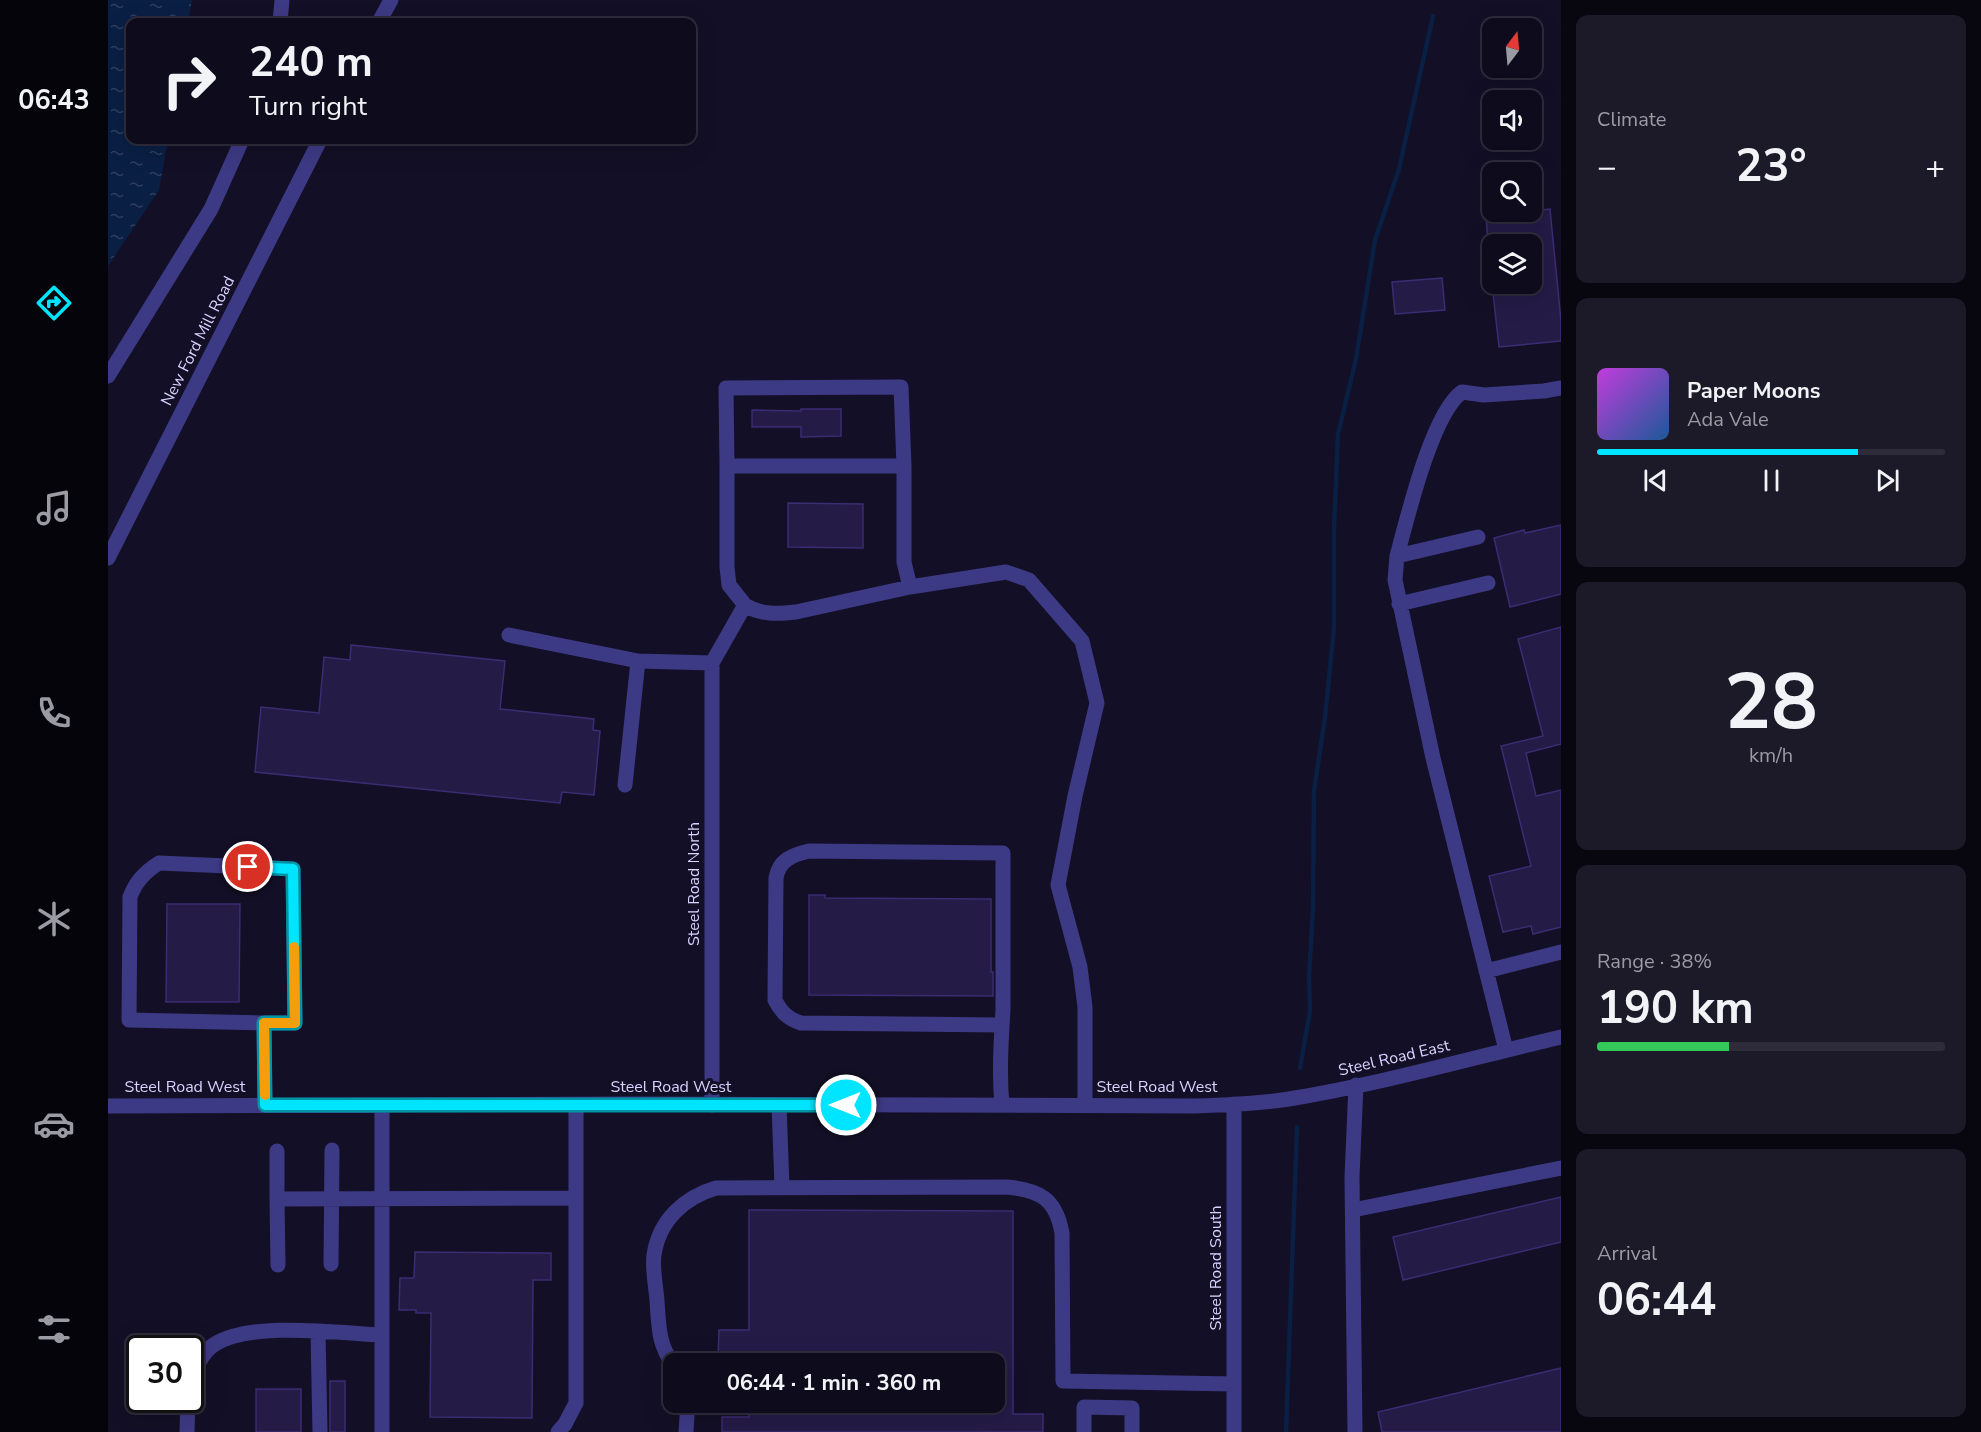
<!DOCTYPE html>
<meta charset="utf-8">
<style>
:root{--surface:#0e0b1c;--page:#1c1929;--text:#f1f3f6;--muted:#9b9ba3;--line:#2e2b3b;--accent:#00e5ff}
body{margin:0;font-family:"Nunito Sans",sans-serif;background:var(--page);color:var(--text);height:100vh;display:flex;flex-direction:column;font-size:22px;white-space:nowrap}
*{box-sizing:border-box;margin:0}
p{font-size:20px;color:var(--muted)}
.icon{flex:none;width:33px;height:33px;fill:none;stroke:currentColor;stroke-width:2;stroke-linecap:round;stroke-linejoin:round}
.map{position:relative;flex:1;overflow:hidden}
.drawer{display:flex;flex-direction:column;gap:15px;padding:15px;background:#08060f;width:420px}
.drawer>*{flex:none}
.hud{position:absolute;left:18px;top:18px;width:570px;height:126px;border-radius:12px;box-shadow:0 6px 24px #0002,0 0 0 2px var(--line);background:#0e0b1c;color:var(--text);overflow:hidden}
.needle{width:39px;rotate:16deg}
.tools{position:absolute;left:1374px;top:18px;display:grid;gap:12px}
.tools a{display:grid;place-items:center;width:60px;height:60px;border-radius:12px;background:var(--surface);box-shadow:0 6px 24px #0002,0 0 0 2px var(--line);font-size:30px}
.speed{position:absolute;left:18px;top:1335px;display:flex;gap:12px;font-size:30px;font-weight:700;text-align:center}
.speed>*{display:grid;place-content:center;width:78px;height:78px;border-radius:50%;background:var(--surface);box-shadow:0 6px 24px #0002,0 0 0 2px var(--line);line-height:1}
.speed .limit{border:3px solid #111;border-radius:9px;background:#fff;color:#111}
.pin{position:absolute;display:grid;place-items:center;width:51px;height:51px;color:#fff;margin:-26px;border:3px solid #fff;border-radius:50%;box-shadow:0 2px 6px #0007}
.me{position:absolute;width:66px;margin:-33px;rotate:270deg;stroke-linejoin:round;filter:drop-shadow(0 0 4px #0008)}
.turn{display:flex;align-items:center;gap:21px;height:126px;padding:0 24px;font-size:27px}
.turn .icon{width:78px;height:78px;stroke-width:2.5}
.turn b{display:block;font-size:42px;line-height:51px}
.big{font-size:45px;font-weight:700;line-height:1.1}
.drawer .widget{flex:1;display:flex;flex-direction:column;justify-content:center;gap:9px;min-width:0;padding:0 21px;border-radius:12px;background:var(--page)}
.drawer .dial{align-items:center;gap:0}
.dial b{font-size:78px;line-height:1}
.song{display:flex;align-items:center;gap:18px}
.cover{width:72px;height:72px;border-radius:9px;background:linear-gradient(135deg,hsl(290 70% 55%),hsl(210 70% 35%))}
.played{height:6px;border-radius:3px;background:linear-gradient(90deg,var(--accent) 75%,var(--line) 75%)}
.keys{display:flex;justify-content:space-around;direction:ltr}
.heat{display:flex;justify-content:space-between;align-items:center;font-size:33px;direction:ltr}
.charge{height:9px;border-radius:4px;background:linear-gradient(90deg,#34c759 38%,var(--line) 0)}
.trip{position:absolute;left:555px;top:1353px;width:342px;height:60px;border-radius:12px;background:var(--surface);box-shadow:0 6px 24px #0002,0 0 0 2px var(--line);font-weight:700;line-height:60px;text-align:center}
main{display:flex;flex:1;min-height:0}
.dock{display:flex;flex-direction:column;width:108px;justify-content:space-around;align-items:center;background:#06040b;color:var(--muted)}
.dock .icon{width:42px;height:42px}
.dock .selected{color:var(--accent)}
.dock b{font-size:27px;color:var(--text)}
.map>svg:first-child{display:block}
.water{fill:url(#water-ripples)}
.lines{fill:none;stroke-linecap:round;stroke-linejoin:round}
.stream{stroke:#0a1f44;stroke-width:4.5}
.building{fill:#241b47;stroke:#3b2d73;stroke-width:1.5}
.minor{stroke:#3d3a85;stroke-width:15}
.route-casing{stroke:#0095a6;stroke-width:15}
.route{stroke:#00e5ff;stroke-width:10}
.slow{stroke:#f59e0b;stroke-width:10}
.labels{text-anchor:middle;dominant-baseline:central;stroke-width:6;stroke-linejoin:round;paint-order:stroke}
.street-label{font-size:16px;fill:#d9d4ff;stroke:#130f26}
</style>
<main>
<nav class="dock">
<b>06:43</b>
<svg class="icon selected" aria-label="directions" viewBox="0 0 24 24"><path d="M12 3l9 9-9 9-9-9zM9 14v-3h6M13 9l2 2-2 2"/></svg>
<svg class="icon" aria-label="music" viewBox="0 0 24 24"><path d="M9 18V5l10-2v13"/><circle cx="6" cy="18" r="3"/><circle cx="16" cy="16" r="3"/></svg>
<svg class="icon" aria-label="phone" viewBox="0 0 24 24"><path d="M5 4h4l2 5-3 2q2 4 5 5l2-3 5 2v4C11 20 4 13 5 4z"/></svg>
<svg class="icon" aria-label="climate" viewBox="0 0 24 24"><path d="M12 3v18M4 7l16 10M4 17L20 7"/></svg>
<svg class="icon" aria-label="car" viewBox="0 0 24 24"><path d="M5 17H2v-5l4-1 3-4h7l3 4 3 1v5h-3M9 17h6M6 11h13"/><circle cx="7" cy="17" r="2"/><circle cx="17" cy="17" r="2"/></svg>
<svg class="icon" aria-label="filters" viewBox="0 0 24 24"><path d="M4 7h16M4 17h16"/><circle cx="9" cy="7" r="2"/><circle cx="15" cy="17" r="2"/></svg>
</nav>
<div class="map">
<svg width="1453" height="1432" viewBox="0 0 1453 1432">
<defs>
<pattern id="water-ripples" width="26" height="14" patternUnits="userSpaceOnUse" patternTransform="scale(1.5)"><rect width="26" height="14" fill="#0a1f44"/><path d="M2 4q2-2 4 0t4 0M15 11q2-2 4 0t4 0" fill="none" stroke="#2d3f60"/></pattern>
</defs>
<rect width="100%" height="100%" fill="#130f26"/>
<!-- water -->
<path class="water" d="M0 0H84L80 22H22V140H60L51 190 0 266Z"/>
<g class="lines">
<!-- stream -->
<path class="stream" d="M1192 1068 1202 1011 1201 976 1205 909 1206 791 1217 717 1226 628V530L1230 434 1248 359 1267 240 1291 169 1325 16
M1178 1432 1189 1127"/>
</g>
<!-- building -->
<path class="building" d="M1442 209 1453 321V341L1391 347 1384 284H1424V244H1380L1378 215Z
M1334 278 1337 310 1287 314 1284 282Z
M693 409H733V436L693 437V427H644V410L693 411Z
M680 503 755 504V548L680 547Z
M1453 525V594L1402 607 1386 538 1416 530 1417 533Z
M1453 627V744L1418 753 1428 796 1453 790V927L1425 934 1423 926 1395 932 1381 876 1423 866 1393 746 1435 736 1410 639Z
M243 645 397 661 392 709 486 719 485 730 492 731 486 795 454 792 452 803 147 772 153 707 211 713 216 657 242 660Z
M701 895H717V898L883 899V972H885V996L701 995Z
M59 904H132L131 1002H58Z
M1453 1197V1242L1295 1280 1285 1237Z
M641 1210 905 1211V1414H935V1432H614V1417H641V1402H886V1364H641V1360H610L611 1330H641Z
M307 1252 443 1253V1280H425L424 1418 322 1417 323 1313H308V1310H291L292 1278H306Z
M1453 1368V1432H1274L1270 1412Z
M222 1381H237V1432H222Z
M148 1389H193V1432H148Z"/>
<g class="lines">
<!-- minor -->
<path class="minor" d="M172 22 174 0
M271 22 283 0
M0 376 103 209 134 140
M619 466 618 388 793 387 796 466
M1370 537 1289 556 1287 580 1325 758 1398 1050
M1289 556C1299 519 1324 413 1354 392L1376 395 1436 391 1453 388
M0 558 212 140
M802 587 898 572 921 580 974 641 989 703 967 796 950 885 972 967 977 1007V1106
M1291 604 1380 583
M401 635 530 661
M517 785 530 661 604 663
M1378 971 1453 952
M156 1023 21 1020 22 897C28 881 37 872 51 863L185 869 187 1023H156L157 1105
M1126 1104V1432
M274 1105V1432
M604 1105V663L637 605 621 585 619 567V466H796V562L802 587 688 612C670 614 652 615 637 605
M671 1105 674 1187
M894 1105C891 1073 893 1042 895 1010V853L701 851C684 855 671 860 668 878L667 1000C673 1012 680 1019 693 1023L894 1025
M0 1106 525 1104 1086 1106C1118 1105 1150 1104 1181 1099 1273 1084 1363 1058 1453 1037
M169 1151V1199L468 1198
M169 1199 170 1265
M1245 1210 1453 1168
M223 1264 224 1150
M210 1332 212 1432
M566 1366C550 1344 551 1327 549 1301 548 1286 544 1269 546 1255 551 1220 577 1197 608 1188L899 1187C932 1190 948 1199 954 1233L955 1381 1126 1384
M82 1382C87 1369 94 1352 107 1344 144 1321 230 1333 274 1335
M79 1432 80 1400
M450 1432 457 1424 468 1403V1105
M578 1432 580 1402
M976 1432V1407L1024 1408V1432
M1247 1432 1244 1177 1248 1085"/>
</g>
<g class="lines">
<defs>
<path id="route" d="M140 867 185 869 187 1023H156L157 1105H738"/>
</defs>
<!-- route casing -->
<use href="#route" class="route-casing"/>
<!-- route -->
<use href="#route" class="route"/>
<!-- slow -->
<path class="slow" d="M157 1095 156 1023H187L186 947"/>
</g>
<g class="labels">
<!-- street labels -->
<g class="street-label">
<text transform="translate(90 341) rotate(-63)">New Ford Mill Road</text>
<text transform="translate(586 884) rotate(-90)">Steel Road North</text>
<text transform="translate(1286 1058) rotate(-13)">Steel Road East</text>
<text x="77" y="1087">Steel Road West</text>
<text x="563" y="1087">Steel Road West</text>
<text x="1049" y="1087">Steel Road West</text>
<text transform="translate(1108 1268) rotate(-90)">Steel Road South</text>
</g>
</g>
</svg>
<div class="tools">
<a><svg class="needle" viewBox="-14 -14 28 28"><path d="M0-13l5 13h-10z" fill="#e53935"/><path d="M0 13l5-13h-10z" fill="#9b9ba3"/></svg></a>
<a><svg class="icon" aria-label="sound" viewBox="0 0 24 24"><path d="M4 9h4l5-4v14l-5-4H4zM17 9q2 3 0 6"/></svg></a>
<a><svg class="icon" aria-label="search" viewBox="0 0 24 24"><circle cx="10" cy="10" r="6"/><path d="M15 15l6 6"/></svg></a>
<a><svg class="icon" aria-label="layers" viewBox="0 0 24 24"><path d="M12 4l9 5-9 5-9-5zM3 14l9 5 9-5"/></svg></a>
</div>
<div class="speed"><div class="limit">30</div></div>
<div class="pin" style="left:140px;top:867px;background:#d93025"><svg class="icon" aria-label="arrive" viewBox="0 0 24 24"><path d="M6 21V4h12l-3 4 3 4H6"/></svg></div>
<svg class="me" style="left:738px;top:1105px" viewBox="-20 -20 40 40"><circle r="17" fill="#00e5ff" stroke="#fff" stroke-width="3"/><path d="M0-11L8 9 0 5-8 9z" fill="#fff"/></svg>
<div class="trip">06:44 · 1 min · 360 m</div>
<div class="hud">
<div class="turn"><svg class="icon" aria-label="right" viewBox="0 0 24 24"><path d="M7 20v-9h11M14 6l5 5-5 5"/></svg><div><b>240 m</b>Turn right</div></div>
</div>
</div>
<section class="drawer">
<div class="widget"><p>Climate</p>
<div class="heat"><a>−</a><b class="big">23°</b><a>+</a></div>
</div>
<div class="widget">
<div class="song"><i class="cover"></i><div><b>Paper Moons</b><p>Ada Vale</p></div></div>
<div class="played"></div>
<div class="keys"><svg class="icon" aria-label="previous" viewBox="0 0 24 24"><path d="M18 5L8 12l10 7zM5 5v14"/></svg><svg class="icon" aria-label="pause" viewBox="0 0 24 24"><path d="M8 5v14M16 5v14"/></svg><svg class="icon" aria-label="next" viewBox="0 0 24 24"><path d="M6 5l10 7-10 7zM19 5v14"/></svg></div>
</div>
<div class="widget dial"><b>28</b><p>km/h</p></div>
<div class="widget"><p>Range · 38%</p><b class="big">190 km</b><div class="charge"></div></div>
<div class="widget"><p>Arrival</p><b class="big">06:44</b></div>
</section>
</main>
